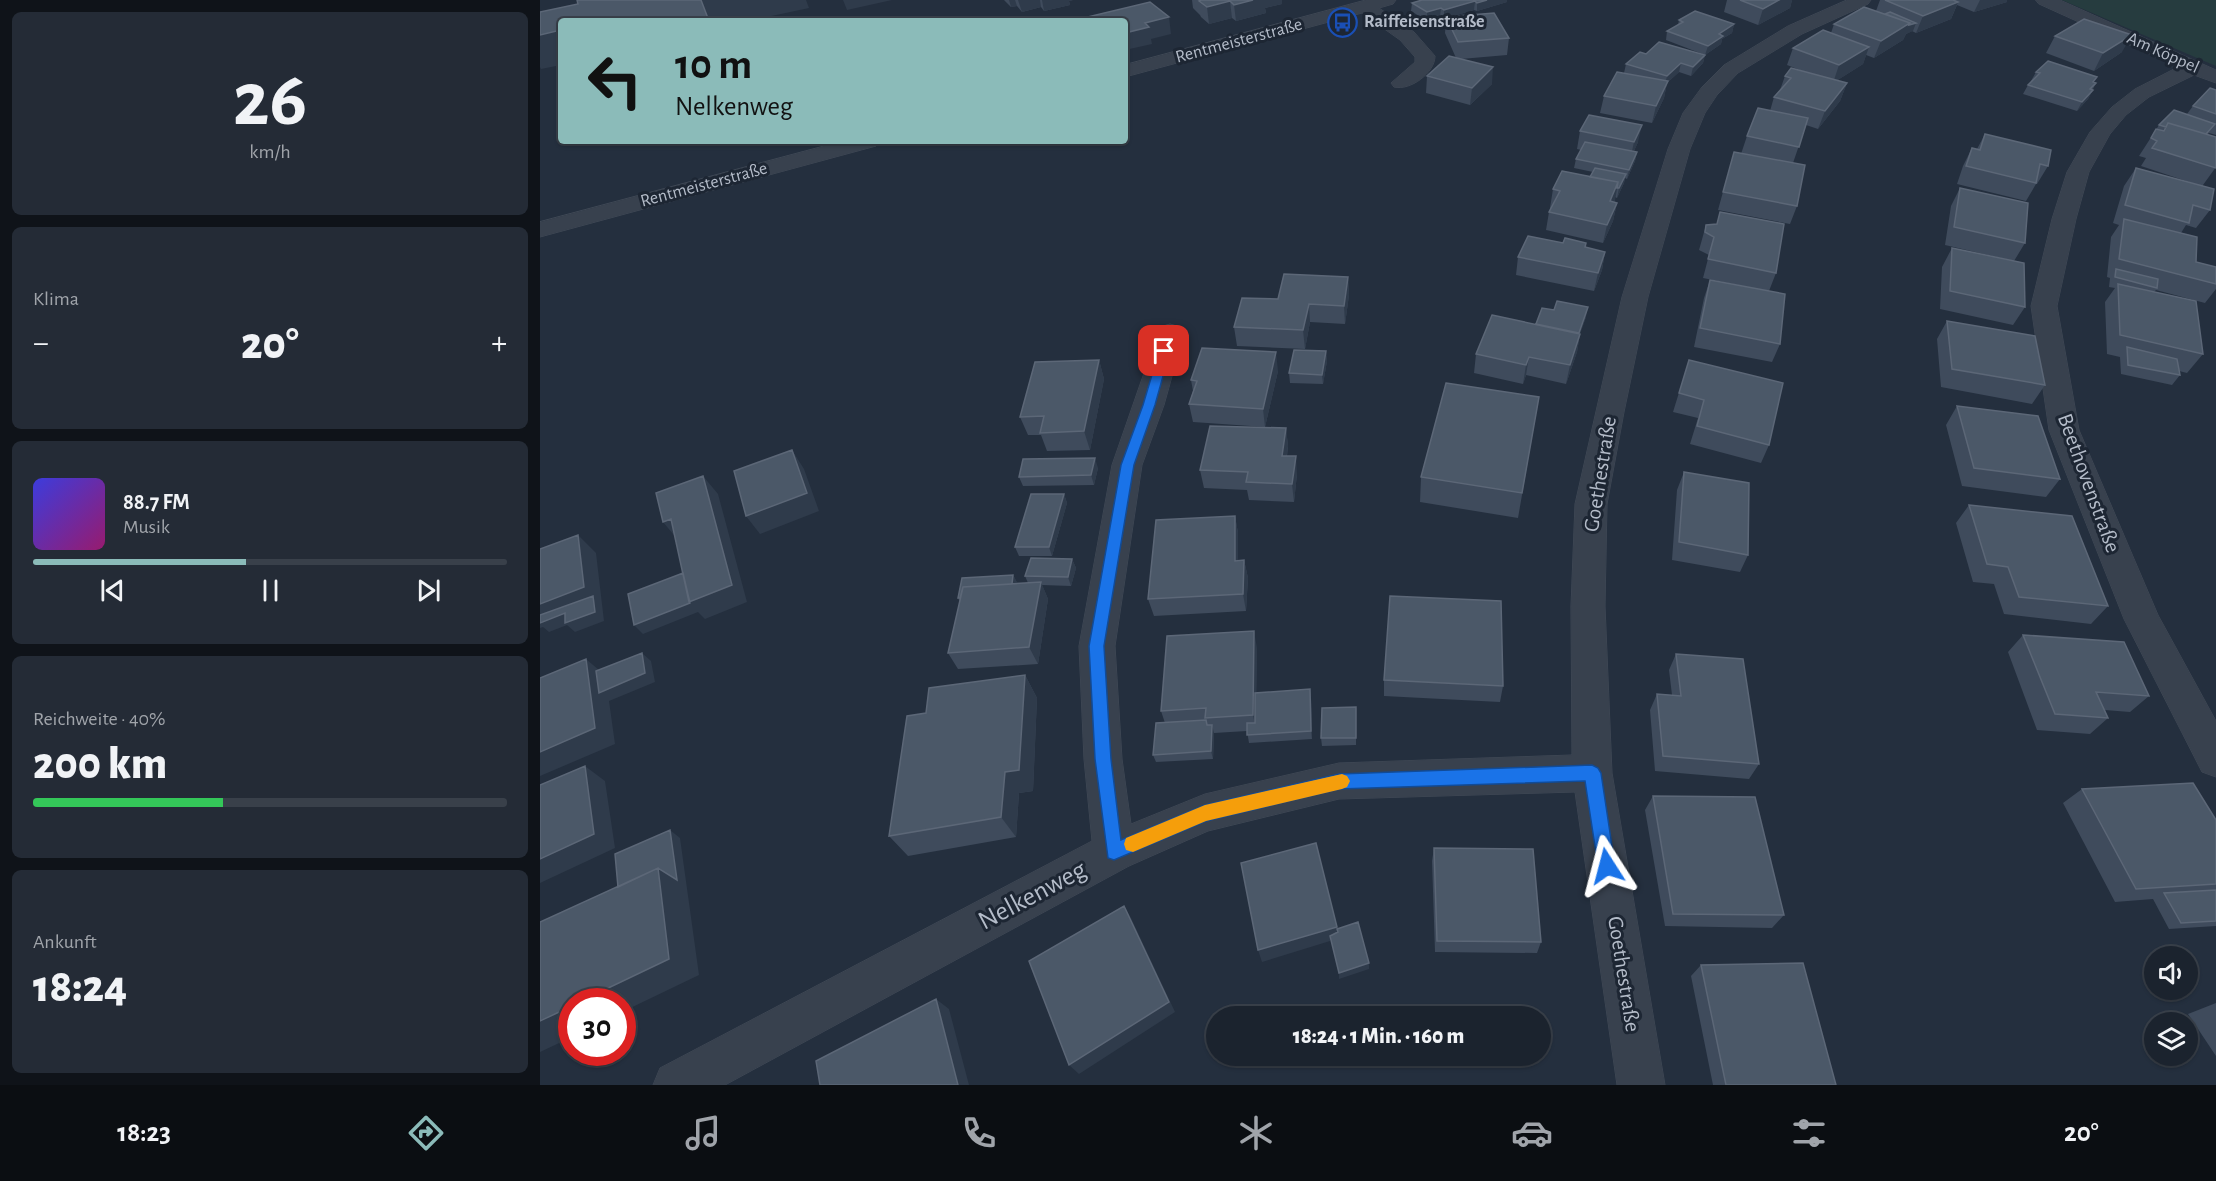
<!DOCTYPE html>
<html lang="de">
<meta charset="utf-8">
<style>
:root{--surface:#1b232e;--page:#242b36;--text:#f1f3f6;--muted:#a0a4aa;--line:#39404a;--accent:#8bbbb9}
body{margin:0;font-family:"Alegreya Sans",sans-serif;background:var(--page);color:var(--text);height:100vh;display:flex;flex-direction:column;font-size:22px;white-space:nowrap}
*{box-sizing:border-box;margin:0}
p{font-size:20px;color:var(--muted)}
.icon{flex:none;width:33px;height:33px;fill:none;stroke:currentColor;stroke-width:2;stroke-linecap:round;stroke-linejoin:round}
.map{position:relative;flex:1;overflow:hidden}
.panel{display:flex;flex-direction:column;gap:12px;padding:12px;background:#0f1319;width:540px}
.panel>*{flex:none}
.hud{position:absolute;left:18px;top:18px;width:570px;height:126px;border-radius:6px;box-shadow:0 2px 4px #0004,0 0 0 2px var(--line);background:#8bbbb9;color:#111;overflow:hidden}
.buttons{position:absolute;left:1604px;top:946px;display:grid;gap:12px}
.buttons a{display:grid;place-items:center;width:54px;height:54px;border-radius:50%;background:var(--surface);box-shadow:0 2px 4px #0004,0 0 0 2px var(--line);font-size:30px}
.speed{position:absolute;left:18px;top:988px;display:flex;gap:12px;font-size:30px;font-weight:700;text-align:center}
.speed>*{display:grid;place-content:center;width:78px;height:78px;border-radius:50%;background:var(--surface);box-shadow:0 2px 4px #0004,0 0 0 2px var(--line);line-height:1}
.speed .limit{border:9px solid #d22;background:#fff;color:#111}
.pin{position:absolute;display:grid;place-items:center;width:51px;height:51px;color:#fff;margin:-26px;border-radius:12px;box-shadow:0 3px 9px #0006}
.me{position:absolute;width:66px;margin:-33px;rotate:351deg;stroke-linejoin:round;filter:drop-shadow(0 0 4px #0008)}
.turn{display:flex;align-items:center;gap:21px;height:126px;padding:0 18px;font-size:27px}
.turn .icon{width:78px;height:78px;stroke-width:2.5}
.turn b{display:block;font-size:42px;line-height:51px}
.big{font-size:45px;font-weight:800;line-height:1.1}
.panel .card{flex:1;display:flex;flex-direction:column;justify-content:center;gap:9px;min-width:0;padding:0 21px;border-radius:9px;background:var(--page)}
.panel .dial{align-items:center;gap:0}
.dial b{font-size:78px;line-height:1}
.song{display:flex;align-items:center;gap:18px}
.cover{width:72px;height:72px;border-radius:9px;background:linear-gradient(135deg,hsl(240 70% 55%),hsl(320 70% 35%))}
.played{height:6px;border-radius:3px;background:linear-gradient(90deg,var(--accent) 45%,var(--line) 45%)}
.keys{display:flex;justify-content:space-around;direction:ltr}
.heat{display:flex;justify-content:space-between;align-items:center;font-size:33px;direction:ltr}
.charge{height:9px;border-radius:4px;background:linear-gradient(90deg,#34c759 40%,var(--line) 0)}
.trip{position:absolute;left:666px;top:1006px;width:345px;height:60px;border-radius:30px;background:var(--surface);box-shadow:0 2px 4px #0004,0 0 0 2px var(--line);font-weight:800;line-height:60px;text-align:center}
.tabs{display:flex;height:96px;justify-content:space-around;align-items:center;background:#0b0e12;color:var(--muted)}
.tabs .icon{width:42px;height:42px}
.tabs .current{color:var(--accent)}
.tabs b{font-size:27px;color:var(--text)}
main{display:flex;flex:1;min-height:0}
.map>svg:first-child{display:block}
.green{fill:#263c3f}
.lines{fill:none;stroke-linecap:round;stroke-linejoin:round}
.minor-casing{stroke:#414a57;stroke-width:1}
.minor{fill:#38414e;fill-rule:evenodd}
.wall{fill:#3f4b5c}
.shaded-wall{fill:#2f3b4b}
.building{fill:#4b5868;stroke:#5c6777;stroke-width:1.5}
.route{fill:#1a73e8;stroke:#114b97;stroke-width:1.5}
.slow{fill:#f59e0b}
.labels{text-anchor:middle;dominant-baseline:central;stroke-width:6;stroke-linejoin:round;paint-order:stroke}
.far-poi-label{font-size:18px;font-weight:bold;fill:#b4bcc9;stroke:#1d2633;text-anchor:start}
.far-street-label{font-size:18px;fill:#b4bcc9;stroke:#1d2633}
.street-label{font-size:22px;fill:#b4bcc9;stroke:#1d2633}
.near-street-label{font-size:27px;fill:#b4bcc9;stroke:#1d2633}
</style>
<main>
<section class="panel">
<div class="card dial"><b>26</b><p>km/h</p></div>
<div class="card"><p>Klima</p>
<div class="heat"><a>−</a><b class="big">20°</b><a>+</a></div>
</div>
<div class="card">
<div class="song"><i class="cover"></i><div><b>88.7 FM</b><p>Musik</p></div></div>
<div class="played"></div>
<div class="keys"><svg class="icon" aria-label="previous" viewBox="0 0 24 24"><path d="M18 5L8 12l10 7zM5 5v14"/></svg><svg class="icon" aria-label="pause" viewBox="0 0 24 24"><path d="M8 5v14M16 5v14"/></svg><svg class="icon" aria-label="next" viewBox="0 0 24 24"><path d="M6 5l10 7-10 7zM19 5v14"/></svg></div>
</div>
<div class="card"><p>Reichweite · 40%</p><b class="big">200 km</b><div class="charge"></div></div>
<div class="card"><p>Ankunft</p><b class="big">18:24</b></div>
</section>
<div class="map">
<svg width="1676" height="1085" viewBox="0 0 1676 1085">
<rect width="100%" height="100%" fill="#242f3e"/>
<!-- green -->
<path class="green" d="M1522 0H1676V66L1664 61Z"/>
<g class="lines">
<defs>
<path id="minor" d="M826 0H856L853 4 839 8 874 32 895 56C895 73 870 91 854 87L851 83 875 62V57L860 40 822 13 585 77V65Z
M1307 0H1331L1328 4 1262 34 1198 73 1177 95 1165 113 1150 149 1108 297 1084 412 1067 504 1065 606 1072 773 1125 1085H1077L1035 792 799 799 668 831 589 866 185 1085H113L120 1068 552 841 544 759 539 646 572 465 620 327 630 324 640 327 644 333 624 405 602 465 575 646 582 759 591 824 665 794 799 763 1032 755 1031 606 1035 504 1082 297 1128 149 1143 113 1162 87 1184 65 1248 26Z
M1496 0H1520L1676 70V83L1654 75 1609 97 1586 115 1570 134 1549 172 1536 219 1517 306 1539 430 1618 615 1676 721V777L1662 772 1584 619 1509 430 1491 306 1512 219 1527 172 1550 132 1572 107 1595 89 1638 67 1499 4Z
M303 141H339L336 146 0 237V222Z"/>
</defs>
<!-- minor casing -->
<use href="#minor" class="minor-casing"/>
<!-- minor -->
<use href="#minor" class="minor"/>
</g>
<!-- wall -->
<path class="wall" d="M464 0H533L529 1 530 5 504 11 501 7 482 12 477 6 471 7Z
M652 0H742V4L725 8 726 13 696 21 692 18 669 24 661 17 660 15 653 8Z
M881 0 967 2 937 11 934 10 913 16 969 38 967 55 921 59 952 84 930 105 886 93 887 76 916 58 905 33 906 18 904 19 900 17 887 21 871 11 872 3Z
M1187 0H1252L1250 8 1218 25 1184 12Z
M1340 0H1467V2L1434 12 1417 5 1411 19 1376 33 1372 31 1366 34 1363 40 1334 58 1326 55 1323 64 1296 81 1307 83 1300 101 1278 129 1266 125 1253 163 1257 206 1250 224 1178 210 1194 152 1201 154 1207 136 1230 111 1234 97 1240 90 1245 76 1265 72 1247 65 1253 48 1291 33 1294 24 1336 11Z
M1139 20 1194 24 1192 33 1182 39 1181 44 1165 55 1126 40 1127 31 1138 25Z
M1515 36 1582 52 1554 71 1506 53Z
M1106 54 1165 55 1163 63 1151 76 1139 72 1127 83 1124 98 1112 123 1060 113 1064 96 1084 73 1086 64Z
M1496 72 1554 83H1556L1548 99 1537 111 1483 94 1488 85 1492 81H1491Z
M1676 90V135L1669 133 1667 135 1676 167 1663 185 1670 210 1656 228 1646 225 1641 233 1656 262 1676 267V289L1665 303 1616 290 1614 292 1663 354 1647 373 1639 371 1640 375 1632 385 1581 374 1580 357 1567 354 1565 302 1575 288 1569 287 1570 278 1567 277 1571 237 1579 225 1573 223 1584 186 1596 168 1652 183 1601 166 1606 158 1599 156 1619 125 1647 114 1653 106Z
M1040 131 1098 142 1094 151 1097 152 1095 161 1087 179 1085 178 1084 183 1077 198 1075 197 1074 202 1077 203 1073 221 1063 243 1006 230 1009 212 1011 208H1010L1013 189 1050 177 1053 172 1034 168 1036 159 1041 150 1037 149Z
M1445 134 1508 166 1497 184H1496L1486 201 1417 184 1423 166 1432 148 1437 149Z
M1420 188 1485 243 1474 261 1405 245 1411 206Z
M1180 212 1236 273 1229 291 1240 344 1232 362 1154 347 1164 298 1170 280 1218 289 1163 278 1169 255 1159 250 1161 243 1166 225 1177 224Z
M1023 243H1046L1045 248 1065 252 1062 270 1054 291 976 275 978 257Z
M1412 248 1485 307 1473 325 1400 309 1402 267Z
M808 277 809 295 805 324 770 322 765 349 697 346 694 327 738 299Z
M1046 317 1040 333 1037 352 1026 384 986 375 983 384 934 373 936 354 996 324Z
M1407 321 1505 385 1492 404 1401 387 1397 339Z
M786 351 787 361 783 384 750 383 749 373Z
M559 360 564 379 550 450 507 451 501 435H488L480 417Z
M1149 360 1229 445 1221 463 1150 444 1158 418 1133 412Z
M738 371 725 427 653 422 649 404 653 391 651 380Z
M999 397 978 518 880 502 881 477Z
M1417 406 1520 479 1506 497 1422 486 1406 425Z
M746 428 748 446 747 456 757 474 754 502 709 500 707 490 664 488 660 470Z
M558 468 554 485 483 486 479 477Z
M1144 472 1208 555 1200 572 1132 560 1137 490Z
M524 494 527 503 512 556H479L475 547Z
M1429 505 1568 606 1551 624 1464 614 1454 584 1433 582 1416 523Z
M695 516 698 533V561L704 560 708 578 706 611 614 616 608 599Z
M532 559 536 568 531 586 502 585 508 599 498 664 418 669 408 653 420 602 418 598 473 575 477 583H488L485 576Z
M1483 635 1609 696 1590 712 1565 710 1568 718 1550 734 1497 730 1468 652Z
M717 648 716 693 771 697 772 739 709 743 707 731 674 733 673 759 616 762 613 755 625 723 621 711Z
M1136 654 1219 764 1209 779 1115 771 1110 710 1117 694 1132 695 1129 670Z
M485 675 497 698 493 791 479 793 476 837 368 856 349 836 386 713Z
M844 680 963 686 960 702 844 696Z
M816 707V745L782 746 781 738Z
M1542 789 1676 820V926L1629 929 1613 899 1575 902 1523 803Z
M1113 796 1244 915 1232 928 1125 926 1105 810Z
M894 848 1001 942 997 953 895 952 892 861Z
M1161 965 1296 1085H1173L1151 976Z
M1676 1003V1056L1648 1014Z"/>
<!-- shaded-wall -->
<path class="shaded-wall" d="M161 0H266L269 8 208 21H169Z
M303 0H352L307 10Z
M469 0H475L477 6 471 7Z
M478 0H500L501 7 482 12Z
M502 0H533L529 1 530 5 504 11Z
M713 0H742V4L725 8 726 13 696 21 694 5Z
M947 0H967V2L937 11V3Z
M1239 0H1252L1250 8 1218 25 1223 9Z
M1440 0H1467V2L1434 12Z
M690 1 692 18 669 24 667 7Z
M935 1 934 10 904 19V10Z
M1418 2 1411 19 1376 33 1383 16Z
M901 8 900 17 887 21V12Z
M629 17 631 34 611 39 612 44 585 50V33L605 23Z
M81 18 83 21H67Z
M1370 23H1376L1373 31 1366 34 1363 40 1334 58 1341 41Z
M1194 24 1192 33 1182 39 1181 44 1165 55 1168 46 1179 34Z
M21 30V65L1 69 0 67V35Z
M1592 35 1582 52 1554 71 1563 53Z
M1329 47 1323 64 1293 83 1299 65Z
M1165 55 1163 63 1151 76 1153 67Z
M1141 63 1139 72 1127 83 1124 98 1112 123 1116 106 1125 85 1127 76Z
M953 67 952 84 930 105 932 88Z
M1307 83 1300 101 1278 129 1285 111Z
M1553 90 1548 99 1537 111 1542 102Z
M1102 125 1098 142 1090 160 1094 142Z
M1097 152 1095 161 1087 179 1089 170Z
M1086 174 1084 183 1077 198 1079 188Z
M1078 182 1075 201 1066 220 1070 201Z
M1077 203 1073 221 1063 243 1067 225Z
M1065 252 1062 270 1054 291 1058 273Z
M808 277 809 295 805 324 804 306Z
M769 304 770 322 765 349 763 330Z
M1048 307 1046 317 1037 343 1039 333Z
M1040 334 1037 352 1026 384 1030 365Z
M786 351 787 361 783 384 782 375Z
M736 352 738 371 725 427 723 409Z
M989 357 986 375 983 384 986 365Z
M559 360 564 379 550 450 544 431Z
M746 428 748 446 744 474 742 456Z
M252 450 264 469 279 511 220 534 206 516Z
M756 456 757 474 754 502 752 484Z
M555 458 558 468 554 485 551 475Z
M163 476 178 494 207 602 165 619 158 612 103 634 94 625 150 603Z
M524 494 527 503 512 556 509 547Z
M695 516 698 533V578L695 561Z
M131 519 138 540 123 522Z
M38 535 56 553 64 621 35 632 27 625 9 632 3 627 0 628V604Z
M532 559 536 568 531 586 528 577Z
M704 560 708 578 706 611 703 594Z
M473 575 478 584 470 593Z
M501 582 508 599 498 664 489 647Z
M714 631 717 648 716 731 713 715Z
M102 653 111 661 115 682 69 701 75 744 0 776V752L46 659 66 676Z
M485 675 497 698 493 791 479 793 476 837 461 817 465 772Z
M770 689 771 697 772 739 771 731Z
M672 725 674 733 673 759 671 751Z
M45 766 65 781 75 848 0 883V859Z
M130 830 140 838 159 975 82 1012V1002H39Z
M584 906 591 918 635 1012 539 1074 529 1065Z
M797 927 798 939 790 936V941L722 962 718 950Z
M829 963V969L799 979V973Z
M396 999 409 1009 429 1085H418Z
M32 1006V1037L0 1052V1021Z"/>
<!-- building -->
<path class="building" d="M37 0H161L169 21H82L81 18 67 21H21V30L0 35V12L38 4Z
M661 0H713L694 5 690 1 667 7 659 1Z
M882 0H947L937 3 935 1 904 10 901 8 887 12 872 3Z
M1200 0H1239L1223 9Z
M1345 0H1413L1418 2 1383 16Z
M610 2 629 17 605 23 609 27 585 33V21H531Z
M1324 7 1370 23 1341 41 1294 24Z
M1155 11 1194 24 1179 34 1183 36 1168 46 1127 31 1143 22 1139 20Z
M1350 12 1376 23 1369 25 1370 23 1345 14Z
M954 13 969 38 918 42 906 17Z
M1544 19 1592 35 1563 53 1515 36Z
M1283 30 1329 47 1299 65 1253 48Z
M1119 42 1165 55 1153 67 1141 63 1127 76 1086 64 1100 52 1106 54Z
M909 56 953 67 932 88 887 76Z
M1508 61 1557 77 1553 82 1556 83 1550 89 1553 90 1542 102 1488 85 1500 73 1496 72Z
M1251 68 1307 83 1285 111 1234 97 1251 78 1245 76Z
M1077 72 1128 81 1116 106 1064 96Z
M1670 88 1676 90V114L1653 106Z
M1218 108 1268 118 1259 147 1207 136Z
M1634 110 1675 124 1666 134 1628 123 1626 127 1619 125Z
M1049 115 1102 125 1094 142 1040 131Z
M1628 123 1676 137V168L1612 148 1617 141 1611 138 1616 129 1624 131Z
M1445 134 1511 150 1508 166 1500 164 1496 183 1426 166 1432 148 1440 150Z
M1045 142 1097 152 1089 170 1036 159Z
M1194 152 1265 165 1257 206 1183 192Z
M1055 168 1086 174 1079 188H1077L1078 182 1050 177Z
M1596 168 1674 189 1670 210 1653 205 1649 223 1585 205Z
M1022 171 1078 182 1070 201 1077 203 1067 225 1009 212 1020 191 1013 189Z
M1420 188 1488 203 1485 243 1414 227Z
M1180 212 1244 224 1236 273 1168 259 1174 237 1165 232 1166 225 1177 224Z
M1584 219 1657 237 1656 262 1676 267V284L1579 259Z
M988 236 1023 243 1025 238 1046 243 1045 247 1065 252 1058 273 978 257Z
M1412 248 1484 263 1485 307 1410 291Z
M1576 269 1618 279 1617 288 1575 277Z
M744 274 808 277 804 306 769 304 763 330 694 327 702 298 738 299Z
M1170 280 1245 294 1240 344 1160 328Z
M1578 284 1656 301 1663 354 1580 335Z
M1017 301 1048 307 1039 333 996 324 1002 308 1014 310Z
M952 315 1040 334 1030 365 989 357 986 365 936 354Z
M1407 321 1495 336 1505 385 1412 369Z
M1587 347 1637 359 1640 375 1588 365Z
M662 348 736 352 723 409 649 404 657 381 651 380Z
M754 350 786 351 782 375 749 373Z
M559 360 544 431 500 433 504 416 480 417 495 362Z
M1149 360 1243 383 1229 445 1157 426 1164 400 1139 393Z
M906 383 999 397 982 493 881 477Z
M1417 406 1498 416 1520 479 1434 468Z
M670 426 746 428 742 456H756L752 484 706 482 708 472 660 470Z
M252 450 267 493 206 516 194 471Z
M555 458 551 475 479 477 483 459Z
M1144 472 1209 483 1208 555 1139 542Z
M163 476 192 585 149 602 131 519 123 522 116 493Z
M491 494H524L509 547H475Z
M1429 505 1532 516 1568 606 1479 597 1468 567 1447 564Z
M695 516V561L704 560 703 594 608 599 616 520Z
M38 535 44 587 0 604V549Z
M491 558 532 559 528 577 485 576Z
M143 573 150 603 94 625 88 594Z
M473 575 472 584 423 587 420 598H418L422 578Z
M501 582 489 647 408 653 423 587Z
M53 596 55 612 25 623V613L0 623V615Z
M850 596 961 601 963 686 844 680Z
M714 631 713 715 665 718 666 708 621 711 627 636Z
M1483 635 1584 642 1609 696 1556 692 1568 718 1515 714Z
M102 653 105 673 59 693 56 671Z
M1136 654 1203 659 1219 764 1123 756 1117 694 1141 696Z
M46 659 55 728 0 752V678Z
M485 675 479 770 465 772 461 817 349 836 367 716 386 713 389 688Z
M770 689 771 731 707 735V723H715V693Z
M816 707V738H781L782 708Z
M666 720 667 725H672L671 751 613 755 616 723Z
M45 766 54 834 0 859V785Z
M1653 783 1676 820V884L1596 889 1542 789Z
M1113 796 1215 797 1244 915 1133 914Z
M130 830 137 880 118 868 78 887 75 854Z
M776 843 797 927 718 950 701 863Z
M894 848 993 849 1001 942 897 941Z
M118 868 129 959 39 1002H32V1006L0 1021V922Z
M1676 890V921L1641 923 1624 893Z
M584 906 629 1002 529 1065 489 961Z
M818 922 829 963 799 973 790 936 798 932 797 929Z
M1263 963 1296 1085H1186L1161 965Z
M396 999 418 1085H280L276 1061Z"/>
<!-- route -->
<path class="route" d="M624 347 630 351 615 405 594 465 564 646 571 759 581 840 665 805 799 774 1052 765 1058 768 1061 773 1075 866 1073 872 1067 875 1061 872 1058 866 1045 781 799 789 666 821 574 860 568 858 555 759 549 646 581 465 603 405 619 351Z"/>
<!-- slow -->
<path class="slow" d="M802 774 807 776 810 781 807 787 802 789 666 821 593 852 586 850 584 844 586 838 665 805Z"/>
<!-- icons -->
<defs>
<symbol id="bus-ring" viewBox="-11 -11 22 22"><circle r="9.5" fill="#1d2633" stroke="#1a4fb4" stroke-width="1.5"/><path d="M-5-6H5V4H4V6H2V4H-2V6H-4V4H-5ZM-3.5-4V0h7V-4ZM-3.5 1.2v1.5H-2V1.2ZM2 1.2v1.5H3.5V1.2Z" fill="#1a4fb4"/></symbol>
</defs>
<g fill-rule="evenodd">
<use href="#bus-ring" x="786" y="6" width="33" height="33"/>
</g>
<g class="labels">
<!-- far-poi labels -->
<g class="far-poi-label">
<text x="824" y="22">Raiffeisenstraße</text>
</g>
<!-- far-street labels -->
<g class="far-street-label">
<text transform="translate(699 41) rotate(-15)">Rentmeisterstraße</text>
<text transform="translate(1623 53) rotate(24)">Am Köppel</text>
<text transform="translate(164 185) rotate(-15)">Rentmeisterstraße</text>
</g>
<!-- street labels -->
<g class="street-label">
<text transform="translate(1060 474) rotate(-81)">Goethestraße</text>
<text transform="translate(1549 483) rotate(70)">Beethovenstraße</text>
<text transform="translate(1084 974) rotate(81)">Goethestraße</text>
</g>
<!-- near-street labels -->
<g class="near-street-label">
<text transform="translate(492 895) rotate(-28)">Nelkenweg</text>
</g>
</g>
</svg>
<div class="buttons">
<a><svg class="icon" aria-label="sound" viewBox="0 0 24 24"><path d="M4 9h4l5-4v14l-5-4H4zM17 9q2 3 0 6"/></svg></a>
<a><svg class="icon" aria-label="layers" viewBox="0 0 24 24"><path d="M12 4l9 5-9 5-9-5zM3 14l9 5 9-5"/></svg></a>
</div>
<div class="speed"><div class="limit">30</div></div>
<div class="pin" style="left:624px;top:351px;background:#d93025"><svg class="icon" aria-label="arrive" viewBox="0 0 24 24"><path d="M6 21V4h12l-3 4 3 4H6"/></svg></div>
<svg class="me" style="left:1067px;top:866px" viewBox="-20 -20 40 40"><path d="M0-17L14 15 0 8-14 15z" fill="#1a73e8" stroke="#fff" stroke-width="4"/></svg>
<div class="trip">18:24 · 1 Min. · 160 m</div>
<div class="hud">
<div class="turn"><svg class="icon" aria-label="left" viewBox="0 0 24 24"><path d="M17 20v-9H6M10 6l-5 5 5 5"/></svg><div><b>10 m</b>Nelkenweg</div></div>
</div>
</div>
</main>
<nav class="tabs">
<b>18:23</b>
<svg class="icon current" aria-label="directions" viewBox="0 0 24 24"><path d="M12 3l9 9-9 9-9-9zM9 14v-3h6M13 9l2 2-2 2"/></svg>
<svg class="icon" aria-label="music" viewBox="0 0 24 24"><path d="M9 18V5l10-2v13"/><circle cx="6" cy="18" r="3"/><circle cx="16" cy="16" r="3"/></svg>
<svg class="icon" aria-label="phone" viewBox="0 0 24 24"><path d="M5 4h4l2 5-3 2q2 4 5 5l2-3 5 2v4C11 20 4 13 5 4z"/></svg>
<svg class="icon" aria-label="climate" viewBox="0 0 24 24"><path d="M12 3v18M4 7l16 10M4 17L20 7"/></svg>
<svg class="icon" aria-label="car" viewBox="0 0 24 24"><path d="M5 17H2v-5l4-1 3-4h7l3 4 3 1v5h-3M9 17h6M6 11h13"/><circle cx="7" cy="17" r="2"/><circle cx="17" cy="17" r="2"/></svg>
<svg class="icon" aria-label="filters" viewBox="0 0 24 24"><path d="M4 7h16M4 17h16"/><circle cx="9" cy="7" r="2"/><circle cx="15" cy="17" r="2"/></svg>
<b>20°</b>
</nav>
